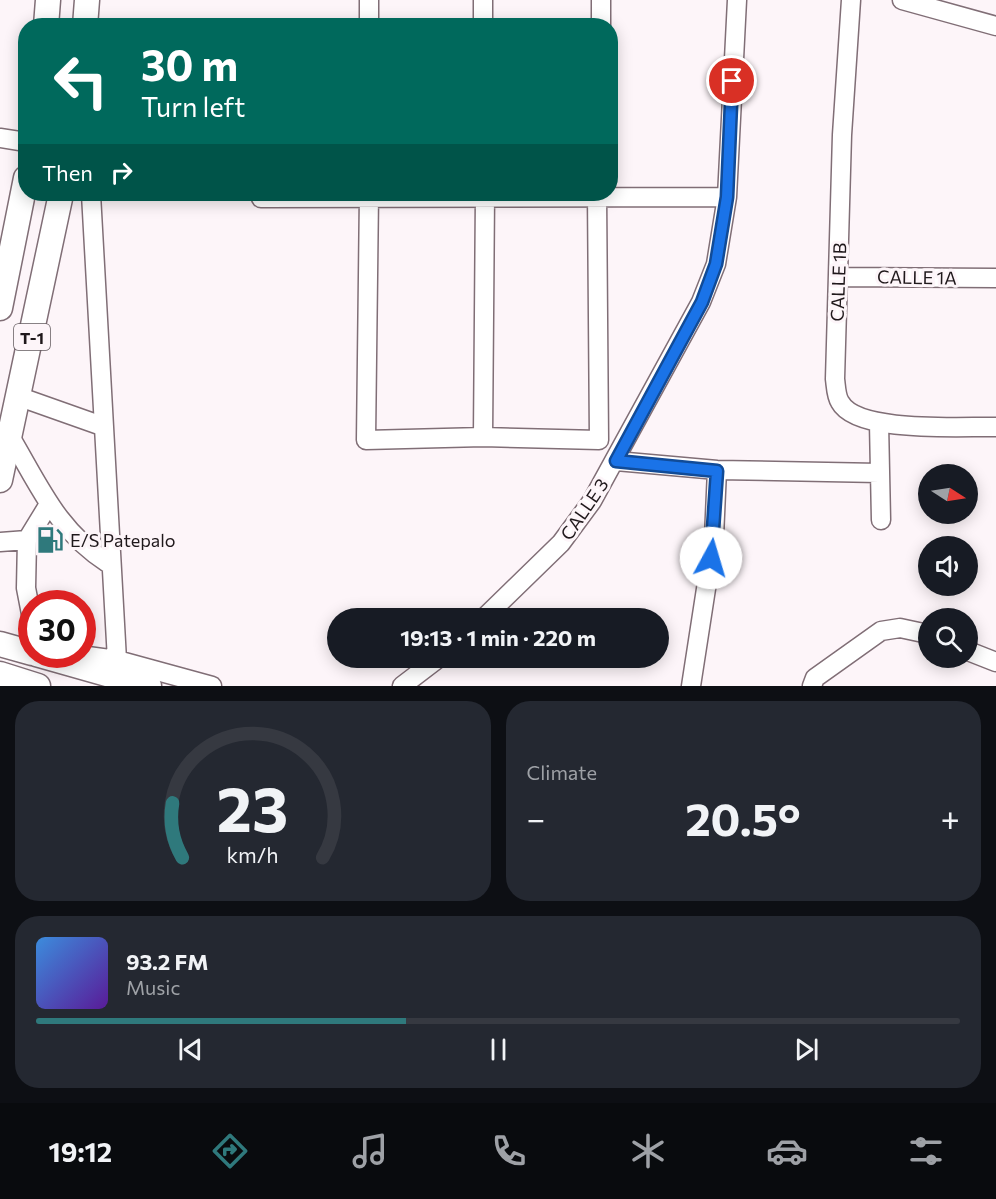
<!DOCTYPE html>
<meta charset="utf-8">
<style>
:root{--surface:#171b24;--page:#242831;--text:#f1f3f6;--muted:#9ea1a6;--line:#363941;--accent:#2f797c}
body{margin:0;font-family:Commissioner,sans-serif;background:var(--page);color:var(--text);height:100vh;display:flex;flex-direction:column;font-size:22px;white-space:nowrap}
*{box-sizing:border-box;margin:0}
p{font-size:20px;color:var(--muted)}
.icon{flex:none;width:33px;height:33px;fill:none;stroke:currentColor;stroke-width:2;stroke-linecap:round;stroke-linejoin:round}
.map{position:relative;height:686px;overflow:hidden}
.details{display:flex;flex-direction:column;gap:15px;padding:15px;background:#0d0f14;flex:1}
.details>*{flex:none}
.hud{position:absolute;left:18px;top:18px;width:600px;height:183px;border-radius:24px;box-shadow:0 3px 15px #0003;background:#00695c;color:#fff;overflow:hidden}
.needle{width:39px;rotate:102deg}
.fabs{position:absolute;left:918px;top:464px;display:grid;gap:12px}
.fabs a{display:grid;place-items:center;width:60px;height:60px;border-radius:50%;background:var(--surface);box-shadow:0 3px 15px #0003;font-size:30px}
.speed{position:absolute;left:18px;top:590px;display:flex;gap:12px;font-size:30px;font-weight:700;text-align:center}
.speed>*{display:grid;place-content:center;width:78px;height:78px;border-radius:50%;background:var(--surface);box-shadow:0 3px 15px #0003;line-height:1}
.speed .limit{border:9px solid #d22;background:#fff;color:#111}
.pin{position:absolute;display:grid;place-items:center;width:51px;height:51px;color:#fff;margin:-26px;border:3px solid #fff;border-radius:50%;box-shadow:0 2px 6px #0007}
.me{position:absolute;width:66px;margin:-33px;rotate:6deg;stroke-linejoin:round;filter:drop-shadow(0 0 4px #0008)}
.turn{display:flex;align-items:center;gap:21px;height:126px;padding:0 24px;font-size:27px}
.turn .icon{width:78px;height:78px;stroke-width:2.5}
.turn b{display:block;font-size:42px;line-height:51px}
.then{display:flex;align-items:center;height:57px;padding:0 24px;background:#0003;gap:12px;font-size:22px}
.big{font-size:45px;font-weight:700;line-height:1.1}
.details .widget{flex:1;display:flex;flex-direction:column;justify-content:center;gap:9px;min-width:0;padding:0 21px;border-radius:24px;background:var(--page)}
.details .dial{align-items:center;gap:0}
.dial svg{height:156px;overflow:visible;fill:none;stroke:var(--line);stroke-width:7;stroke-linecap:round;text-anchor:middle}
.dial text{fill:var(--text);stroke:none}
.song{display:flex;align-items:center;gap:18px}
.cover{width:72px;height:72px;border-radius:9px;background:linear-gradient(135deg,hsl(210 70% 55%),hsl(270 70% 35%))}
.played{height:6px;border-radius:3px;background:linear-gradient(90deg,var(--accent) 40%,var(--line) 40%)}
.keys{display:flex;justify-content:space-around;direction:ltr}
.heat{display:flex;justify-content:space-between;align-items:center;font-size:33px;direction:ltr}
.details .tiles{flex:1;display:grid;gap:15px;grid-template-columns:1fr 1fr}
.widget:last-child{grid-column:span 2}
.trip{position:absolute;left:327px;top:608px;width:342px;height:60px;border-radius:30px;background:var(--surface);box-shadow:0 3px 15px #0003;font-weight:700;line-height:60px;text-align:center}
.menu{display:flex;height:96px;justify-content:space-around;align-items:center;background:#090b0e;color:var(--muted)}
.menu .icon{width:42px;height:42px}
.menu .current{color:var(--accent)}
.menu b{font-size:27px;color:var(--text)}
.map>svg:first-child{display:block}
.lines{fill:none;stroke-linecap:round;stroke-linejoin:round}
.minor-casing{stroke:#806e76;stroke-width:21}
.major-casing{stroke:#806e76;stroke-width:27}
.minor{stroke:#fff;stroke-width:18}
.major{stroke:#fff;stroke-width:24}
.route-casing{stroke:#114b97;stroke-width:15}
.route{stroke:#1a73e8;stroke-width:10}
.labels{text-anchor:middle;dominant-baseline:central;stroke-width:6;stroke-linejoin:round;paint-order:stroke}
.shield{fill:#fdf5f9;stroke:#625a5e;stroke-width:1.5}
.shield-label{font-size:16px;font-weight:bold;fill:#1f181b}
.street-label{font-size:18px;fill:#1f181b;stroke:#fdf5f9}
.poi-label{font-size:18px;fill:#1f181b;stroke:#fdf5f9;text-anchor:start}
</style>
<div class="map">
<svg width="996" height="686" viewBox="0 0 996 686">
<rect width="100%" height="100%" fill="#fdf5f9"/>
<g class="lines">
<defs>
<path id="minor" d="M483 0V26
M851 0 842 135 835 379C836 386 836 396 840 402 857 434 963 426 996 427
M902 0 996 26
M369 26V0
M601 26V0
M0 138 26 142
M91 194 117 660
M369 194 366 440 483 437 599 440 597 194
M261 198 727 197
M838 277 996 278
M20 397 102 426
M879 423 881 520
M483 437 485 194
M11 438C41 489 58 531 109 564
M616 461 717 470 879 473
M0 542 27 540
M484 618 561 543 592 501 701 302 716 264 727 197 737 0
M32 619 26 588 27 540 49 504
M968 651 996 662
M73 654 117 660 212 686
M402 686 440 657
M691 686 714 537 717 470
M812 686 815 678 881 631 900 628 928 634"/>
<path id="major" d="M46 26 48 0
M85 26 87 0
M0 308 26 178
M0 480 61 194
M0 644 32 653
M36 654 149 686
M0 674 38 686"/>
</defs>
<!-- minor casing -->
<use href="#minor" class="minor-casing"/>
<!-- major casing -->
<use href="#major" class="major-casing"/>
<!-- minor -->
<use href="#minor" class="minor"/>
<!-- major -->
<use href="#major" class="major"/>
</g>
<g class="lines">
<defs>
<path id="route" d="M711 558 717 471 616 461 702 302 716 264 727 197 732 81"/>
</defs>
<!-- route casing -->
<use href="#route" class="route-casing"/>
<!-- route -->
<use href="#route" class="route"/>
</g>
<!-- icons -->
<defs>
<symbol id="fuel-bare" viewBox="-9 -9 18 18"><path d="M-5.5-6h7V0h2V4h1.3V-2.5L3-4.5l.8-.8L6-3V5H2.5V1h-1V6h-7ZM-4.2-4.7v3.2H.2V-4.7Z" fill="#2f797c" stroke="#fdf5f9" stroke-width="2.5" paint-order="stroke"/></symbol>
</defs>
<g fill-rule="evenodd">
<use href="#fuel-bare" x="31" y="521" width="38" height="38"/>
</g>
<g class="labels">
<!-- shield labels -->
<rect class="shield" x="14" y="324" width="36" height="26" rx="4.5"/>
<g class="shield-label">
<text x="32" y="337">T-1</text>
</g>
<!-- street labels -->
<g class="street-label">
<text transform="translate(917 277) rotate(1)">CALLE 1A</text>
<text transform="translate(838 282) rotate(-88)">CALLE 1B</text>
<text transform="translate(584 509) rotate(-56)">CALLE 3</text>
</g>
<!-- poi labels -->
<g class="poi-label">
<text x="70" y="540">E/S Patepalo</text>
</g>
</g>
</svg>
<div class="fabs">
<a><svg class="needle" viewBox="-14 -14 28 28"><path d="M0-13l5 13h-10z" fill="#e53935"/><path d="M0 13l5-13h-10z" fill="#9ea1a6"/></svg></a>
<a><svg class="icon" aria-label="sound" viewBox="0 0 24 24"><path d="M4 9h4l5-4v14l-5-4H4zM17 9q2 3 0 6"/></svg></a>
<a><svg class="icon" aria-label="search" viewBox="0 0 24 24"><circle cx="10" cy="10" r="6"/><path d="M15 15l6 6"/></svg></a>
</div>
<div class="speed"><div class="limit">30</div></div>
<div class="pin" style="left:732px;top:81px;background:#d93025"><svg class="icon" aria-label="arrive" viewBox="0 0 24 24"><path d="M6 21V4h12l-3 4 3 4H6"/></svg></div>
<svg class="me" style="left:711px;top:558px" viewBox="-20 -20 40 40"><circle r="19" fill="#fff"/><path d="M0-13L10 11 0 6-10 11z" fill="#1a73e8"/></svg>
<div class="trip">19:13 · 1 min · 220 m</div>
<div class="hud">
<div class="turn"><svg class="icon" aria-label="left" viewBox="0 0 24 24"><path d="M17 20v-9H6M10 6l-5 5 5 5"/></svg><div><b>30 m</b>Turn left</div></div>
<div class="then">Then<svg class="icon" aria-label="right" viewBox="0 0 24 24"><path d="M7 20v-9h11M14 6l5 5-5 5"/></svg></div>
</div>
</div>
<section class="details">
<div class="tiles">
<div class="widget dial"><svg viewBox="0 0 100 80">
<path d="M14 69A42 42 0 1 1 86 69"/>
<path d="M14 69A42 42 0 0 1 9 41" stroke="#2f797c"/>
<text x="50" y="56" font-size="32" font-weight="700">23</text>
<text x="50" y="72" font-size="11">km/h</text>
</svg></div>
<div class="widget"><p>Climate</p>
<div class="heat"><a>−</a><b class="big">20.5°</b><a>+</a></div>
</div>
<div class="widget">
<div class="song"><i class="cover"></i><div><b>93.2 FM</b><p>Music</p></div></div>
<div class="played"></div>
<div class="keys"><svg class="icon" aria-label="previous" viewBox="0 0 24 24"><path d="M18 5L8 12l10 7zM5 5v14"/></svg><svg class="icon" aria-label="pause" viewBox="0 0 24 24"><path d="M8 5v14M16 5v14"/></svg><svg class="icon" aria-label="next" viewBox="0 0 24 24"><path d="M6 5l10 7-10 7zM19 5v14"/></svg></div>
</div>
</div>
</section>
<nav class="menu">
<b>19:12</b>
<svg class="icon current" aria-label="directions" viewBox="0 0 24 24"><path d="M12 3l9 9-9 9-9-9zM9 14v-3h6M13 9l2 2-2 2"/></svg>
<svg class="icon" aria-label="music" viewBox="0 0 24 24"><path d="M9 18V5l10-2v13"/><circle cx="6" cy="18" r="3"/><circle cx="16" cy="16" r="3"/></svg>
<svg class="icon" aria-label="phone" viewBox="0 0 24 24"><path d="M5 4h4l2 5-3 2q2 4 5 5l2-3 5 2v4C11 20 4 13 5 4z"/></svg>
<svg class="icon" aria-label="climate" viewBox="0 0 24 24"><path d="M12 3v18M4 7l16 10M4 17L20 7"/></svg>
<svg class="icon" aria-label="car" viewBox="0 0 24 24"><path d="M5 17H2v-5l4-1 3-4h7l3 4 3 1v5h-3M9 17h6M6 11h13"/><circle cx="7" cy="17" r="2"/><circle cx="17" cy="17" r="2"/></svg>
<svg class="icon" aria-label="filters" viewBox="0 0 24 24"><path d="M4 7h16M4 17h16"/><circle cx="9" cy="7" r="2"/><circle cx="15" cy="17" r="2"/></svg>
</nav>
